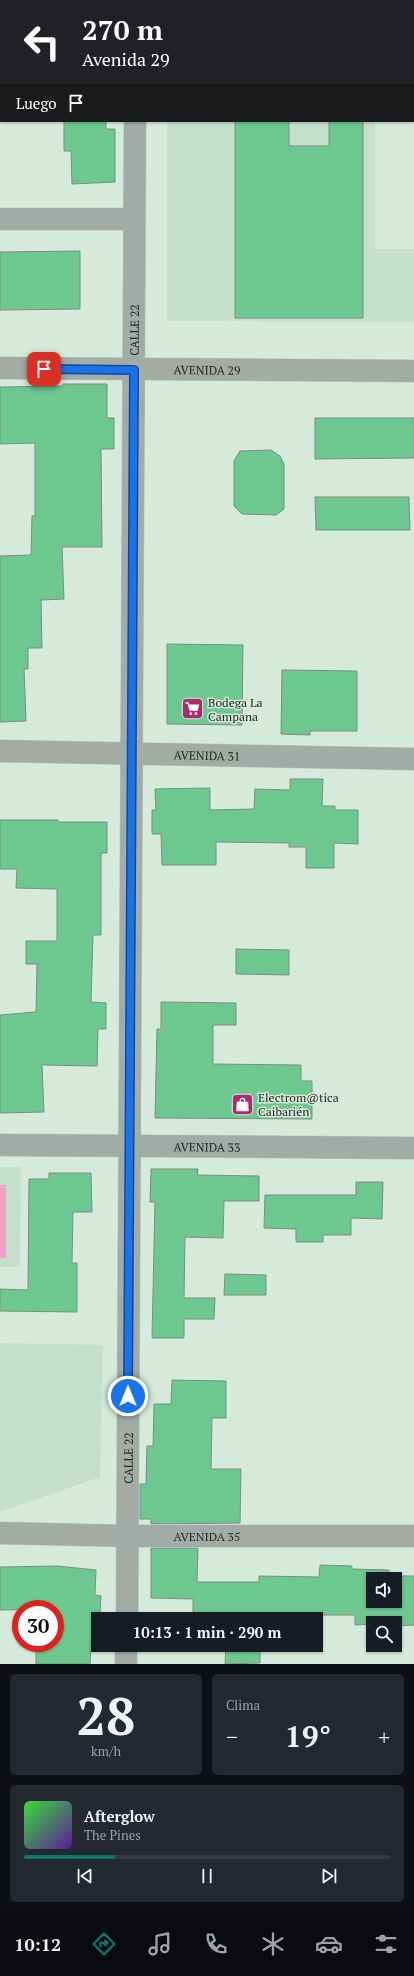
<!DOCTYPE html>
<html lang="es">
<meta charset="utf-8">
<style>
:root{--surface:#171b24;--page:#242831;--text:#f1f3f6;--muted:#9ea1a6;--line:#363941;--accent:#0f766e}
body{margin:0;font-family:"PT Serif",serif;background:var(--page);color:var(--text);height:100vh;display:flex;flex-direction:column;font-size:15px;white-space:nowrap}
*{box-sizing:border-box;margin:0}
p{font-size:13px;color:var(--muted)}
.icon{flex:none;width:22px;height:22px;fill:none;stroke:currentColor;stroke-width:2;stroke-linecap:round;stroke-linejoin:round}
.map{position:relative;height:1664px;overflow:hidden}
.details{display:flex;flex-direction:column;gap:10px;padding:10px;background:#0d0f14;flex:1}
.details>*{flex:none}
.banner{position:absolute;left:0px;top:0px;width:414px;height:122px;box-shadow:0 1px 3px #0004;background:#202124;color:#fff;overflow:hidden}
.tools{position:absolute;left:366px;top:1572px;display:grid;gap:8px}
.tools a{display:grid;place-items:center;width:36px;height:36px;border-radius:0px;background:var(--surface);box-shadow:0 1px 3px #0004;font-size:20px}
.speed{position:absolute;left:12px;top:1600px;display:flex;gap:8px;font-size:20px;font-weight:700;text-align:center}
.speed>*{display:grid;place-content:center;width:52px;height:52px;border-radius:50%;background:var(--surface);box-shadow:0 1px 3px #0004;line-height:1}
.speed .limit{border:6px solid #d22;background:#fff;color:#111}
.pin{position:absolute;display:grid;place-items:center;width:34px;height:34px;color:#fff;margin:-17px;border-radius:8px;box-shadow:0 2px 6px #0006}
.me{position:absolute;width:44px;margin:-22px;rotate:0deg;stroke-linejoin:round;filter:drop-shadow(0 0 3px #0008)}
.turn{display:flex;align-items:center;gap:14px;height:84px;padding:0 16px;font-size:18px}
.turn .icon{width:52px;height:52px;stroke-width:2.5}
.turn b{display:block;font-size:28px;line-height:34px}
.then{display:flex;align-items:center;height:38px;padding:0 16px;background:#0003;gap:8px;font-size:15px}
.big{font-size:30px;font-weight:700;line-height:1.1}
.details .tile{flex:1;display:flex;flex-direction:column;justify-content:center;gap:6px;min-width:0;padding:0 14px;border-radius:6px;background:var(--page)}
.details .dial{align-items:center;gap:0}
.dial b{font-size:52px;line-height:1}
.song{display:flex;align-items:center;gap:12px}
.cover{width:48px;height:48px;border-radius:6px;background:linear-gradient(135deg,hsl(120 70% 55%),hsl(270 70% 35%))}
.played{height:4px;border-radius:2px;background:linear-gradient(90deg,var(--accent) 25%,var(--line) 25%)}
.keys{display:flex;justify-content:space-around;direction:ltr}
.heat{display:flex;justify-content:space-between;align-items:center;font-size:22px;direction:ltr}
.details .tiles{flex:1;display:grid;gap:10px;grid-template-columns:1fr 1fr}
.tile:last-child{grid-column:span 2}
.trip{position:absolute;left:91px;top:1612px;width:232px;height:40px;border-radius:0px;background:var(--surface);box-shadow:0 1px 3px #0004;font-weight:700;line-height:40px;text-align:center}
.tabs{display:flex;height:64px;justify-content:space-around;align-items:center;background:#090b0e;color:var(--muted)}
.tabs .icon{width:28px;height:28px}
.tabs .selected{color:var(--accent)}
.tabs b{font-size:18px;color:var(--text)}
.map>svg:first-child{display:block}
.built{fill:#c5dfcd}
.green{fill:#eea2c3}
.building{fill:#6cc88f;stroke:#7b8d80;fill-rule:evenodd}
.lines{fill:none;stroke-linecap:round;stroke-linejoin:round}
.minor-casing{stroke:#b5c7bb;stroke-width:23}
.minor{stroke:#a2aba5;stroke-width:22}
.route-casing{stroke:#114b97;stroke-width:10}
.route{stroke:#1a73e8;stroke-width:7}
.labels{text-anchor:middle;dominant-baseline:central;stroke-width:3;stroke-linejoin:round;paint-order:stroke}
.street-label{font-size:12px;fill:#212823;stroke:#d6eadc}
.poi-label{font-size:12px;fill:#212823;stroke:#d6eadc;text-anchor:start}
</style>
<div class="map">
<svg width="414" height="1664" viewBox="0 0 414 1664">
<rect width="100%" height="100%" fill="#d6eadc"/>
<!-- built -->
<path class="built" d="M167 0H375V1H167Z
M167 121H375V249H414V322L167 321Z
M0 1167H21L20 1267H0Z
M0 1343 103 1345 100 1477 0 1512Z"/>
<!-- green -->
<path class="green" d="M0 1185H6V1258H0Z"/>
<!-- building -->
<path class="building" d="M64 121H106V129H115V182L72 184 71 151H64Z
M235 121H289V146H329V121H363V318H235Z
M80 251V309L0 310V252Z
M63 384H107V418H114V449H101L102 547H62L64 599 41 600 42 648H28V669H24L26 721 0 722V556L31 555 32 516H35V443L0 444V387L63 386Z
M315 418H414V458L315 459Z
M271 450 280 456 284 464V509L276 515 242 514 234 506V461L240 451Z
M315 497H409L410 530H316Z
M167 644 243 645 242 725 167 724Z
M282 670 357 671V731H310V735L281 734Z
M290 779H323L322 806H335V810H358V844L334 843V868H306V847H289V843L216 842V865H162L161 834H152V810H156L155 789 210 788V810L254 809 255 789 290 790Z
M0 820H58V822H107V853H101V935H93L91 1002 106 1003V1029H98L97 1066 42 1065 44 1112 0 1113V1015L36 1012 37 964H26V941H57V889L16 888 17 869H0Z
M236 949 289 950V975L236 974Z
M161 1002 236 1003V1025H213V1064L301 1065V1081H312V1119L155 1118 157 1029H161Z
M151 1169H198L197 1175 259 1176V1201H224L223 1238 185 1237 184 1298H215L214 1319H184V1338H152L155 1202H150Z
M49 1173H91L92 1212H73L72 1263H77V1312L0 1311V1289L28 1290 29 1179H49Z
M356 1182H383L382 1219 351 1218V1235H323V1242H296V1229L264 1228 265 1195H356Z
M225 1274 266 1275V1295H224Z
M172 1380 226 1381V1418H212L211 1469H241L240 1523 151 1524V1519H140V1484H146L147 1446H153L154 1404H171Z
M151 1548H198L197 1582H259V1576L319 1577 320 1565 352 1566V1569L389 1570V1576H414V1625L395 1626V1623L355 1625V1615H316V1619H193V1599L151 1598ZM373 1579H395V1601H373Z
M57 1566 96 1570 95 1595 101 1596 100 1615H93L90 1664H36V1643H55V1609L0 1610V1567Z
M226 1645H260V1663L225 1664Z"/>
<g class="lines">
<defs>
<g id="minor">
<path d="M135 1V0"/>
<path d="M0 219H134"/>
<path id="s1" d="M0 368 414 371"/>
<path id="s2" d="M0 751 414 759"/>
<path id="s3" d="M0 1145 414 1148"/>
<path id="s4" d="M0 1533 127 1536H414"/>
<path id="s5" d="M127 1619 135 121"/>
<path d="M126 1664V1645"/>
</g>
</defs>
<!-- minor casing -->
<use href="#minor" class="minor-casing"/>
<!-- minor -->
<use href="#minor" class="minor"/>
</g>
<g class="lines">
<defs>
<path id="route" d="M44 369 134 370 128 1396"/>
</defs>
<!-- route casing -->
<use href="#route" class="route-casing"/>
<!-- route -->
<use href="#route" class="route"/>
</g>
<!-- icons -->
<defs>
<symbol id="supermarket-square" viewBox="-11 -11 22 22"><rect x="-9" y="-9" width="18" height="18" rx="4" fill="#ad2972" stroke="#d6eadc"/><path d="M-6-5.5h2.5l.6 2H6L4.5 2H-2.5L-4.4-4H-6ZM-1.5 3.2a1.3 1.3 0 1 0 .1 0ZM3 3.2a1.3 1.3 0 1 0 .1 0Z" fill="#fff"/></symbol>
<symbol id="shop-square" viewBox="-11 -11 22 22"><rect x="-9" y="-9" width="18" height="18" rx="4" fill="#ad2972" stroke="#d6eadc"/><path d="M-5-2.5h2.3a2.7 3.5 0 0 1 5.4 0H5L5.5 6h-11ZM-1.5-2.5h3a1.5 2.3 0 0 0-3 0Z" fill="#fff"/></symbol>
</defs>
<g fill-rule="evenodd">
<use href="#supermarket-square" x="180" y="696" width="25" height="25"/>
<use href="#shop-square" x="230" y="1092" width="25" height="25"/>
</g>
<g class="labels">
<!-- street labels -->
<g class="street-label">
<text stroke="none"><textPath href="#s5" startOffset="1289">CALLE 22</textPath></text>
<text stroke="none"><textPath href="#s1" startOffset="207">AVENIDA 29</textPath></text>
<text stroke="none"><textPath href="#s2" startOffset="207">AVENIDA 31</textPath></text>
<text stroke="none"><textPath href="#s3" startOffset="207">AVENIDA 33</textPath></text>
<text stroke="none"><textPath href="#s5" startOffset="161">CALLE 22</textPath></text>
<text stroke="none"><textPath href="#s4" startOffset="207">AVENIDA 35</textPath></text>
</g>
<!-- poi labels -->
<g class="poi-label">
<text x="208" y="702">Bodega La<tspan x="208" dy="14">Campana</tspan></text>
<text x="258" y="1097">Electrom@tica<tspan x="258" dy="14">Caibarién</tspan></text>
</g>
</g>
</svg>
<div class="tools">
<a><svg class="icon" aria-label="sound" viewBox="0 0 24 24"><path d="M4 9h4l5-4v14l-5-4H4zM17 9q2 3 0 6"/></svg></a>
<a><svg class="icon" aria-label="search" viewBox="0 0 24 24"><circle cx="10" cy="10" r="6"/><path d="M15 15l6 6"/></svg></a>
</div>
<div class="speed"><div class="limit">30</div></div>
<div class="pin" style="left:44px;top:369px;background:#d93025"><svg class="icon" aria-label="arrive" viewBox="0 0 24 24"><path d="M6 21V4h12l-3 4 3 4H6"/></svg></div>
<svg class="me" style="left:128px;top:1396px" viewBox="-20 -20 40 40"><circle r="17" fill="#1a73e8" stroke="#fff" stroke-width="3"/><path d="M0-11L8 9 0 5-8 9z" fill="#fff"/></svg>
<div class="trip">10:13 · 1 min · 290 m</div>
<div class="banner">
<div class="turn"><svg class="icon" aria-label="left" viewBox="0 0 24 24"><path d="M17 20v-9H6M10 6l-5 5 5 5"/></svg><div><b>270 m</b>Avenida 29</div></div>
<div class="then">Luego<svg class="icon" aria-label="arrive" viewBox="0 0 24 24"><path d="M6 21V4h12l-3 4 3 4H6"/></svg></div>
</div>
</div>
<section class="details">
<div class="tiles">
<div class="tile dial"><b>28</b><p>km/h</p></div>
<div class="tile"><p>Clima</p>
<div class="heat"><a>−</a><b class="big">19°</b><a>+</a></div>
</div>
<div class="tile">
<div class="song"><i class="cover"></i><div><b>Afterglow</b><p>The Pines</p></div></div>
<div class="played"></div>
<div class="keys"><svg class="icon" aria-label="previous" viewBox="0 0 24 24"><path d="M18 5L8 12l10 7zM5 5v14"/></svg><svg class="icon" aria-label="pause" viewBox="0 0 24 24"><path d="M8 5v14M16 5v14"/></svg><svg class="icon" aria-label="next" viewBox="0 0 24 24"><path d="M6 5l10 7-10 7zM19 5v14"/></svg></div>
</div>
</div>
</section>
<nav class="tabs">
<b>10:12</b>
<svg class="icon selected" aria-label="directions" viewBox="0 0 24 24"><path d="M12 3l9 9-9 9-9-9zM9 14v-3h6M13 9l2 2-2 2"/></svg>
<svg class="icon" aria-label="music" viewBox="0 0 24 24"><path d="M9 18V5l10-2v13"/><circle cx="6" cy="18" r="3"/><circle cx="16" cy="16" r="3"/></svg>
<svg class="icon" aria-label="phone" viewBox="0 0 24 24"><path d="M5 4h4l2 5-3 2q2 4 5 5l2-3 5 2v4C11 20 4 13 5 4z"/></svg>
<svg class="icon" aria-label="climate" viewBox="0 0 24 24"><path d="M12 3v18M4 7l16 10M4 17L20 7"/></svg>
<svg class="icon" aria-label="car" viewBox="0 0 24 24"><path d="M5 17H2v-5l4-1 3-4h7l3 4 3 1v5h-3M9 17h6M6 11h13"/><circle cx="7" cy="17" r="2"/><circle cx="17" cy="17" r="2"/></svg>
<svg class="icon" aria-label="filters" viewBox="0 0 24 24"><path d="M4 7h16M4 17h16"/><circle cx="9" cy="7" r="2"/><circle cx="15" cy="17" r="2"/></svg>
</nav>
